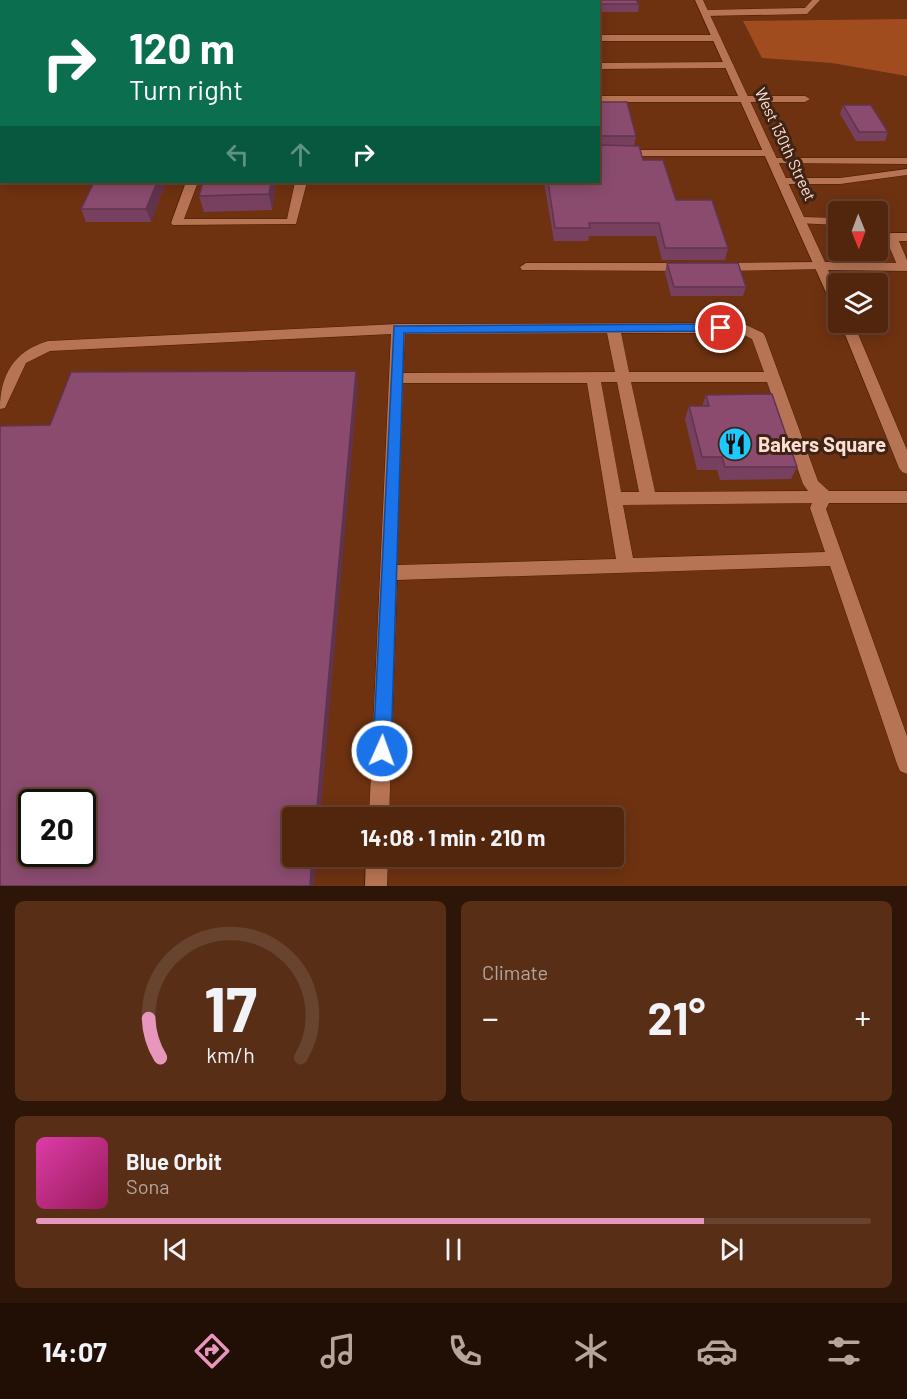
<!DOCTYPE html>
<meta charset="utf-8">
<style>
:root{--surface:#52260d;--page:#582e16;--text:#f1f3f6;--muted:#b5a59d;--line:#68432e;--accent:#e797bd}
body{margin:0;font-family:Barlow,sans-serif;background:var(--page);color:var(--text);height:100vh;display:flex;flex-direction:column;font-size:22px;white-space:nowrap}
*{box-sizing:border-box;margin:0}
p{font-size:20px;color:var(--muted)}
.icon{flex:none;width:33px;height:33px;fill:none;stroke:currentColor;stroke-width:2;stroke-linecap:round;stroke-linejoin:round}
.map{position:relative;height:886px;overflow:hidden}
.details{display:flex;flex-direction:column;gap:15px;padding:15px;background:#2d1507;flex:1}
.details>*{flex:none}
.hud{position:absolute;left:0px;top:0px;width:600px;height:183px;box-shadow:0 3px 15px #0003,0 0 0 2px var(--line);background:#0b6e4f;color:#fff;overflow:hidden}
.needle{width:39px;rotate:179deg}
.buttons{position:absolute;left:828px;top:201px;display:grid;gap:12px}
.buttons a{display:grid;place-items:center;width:60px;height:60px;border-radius:6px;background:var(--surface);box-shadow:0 3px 15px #0003,0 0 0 2px var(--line);font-size:30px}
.speed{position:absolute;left:18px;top:789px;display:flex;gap:12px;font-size:30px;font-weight:700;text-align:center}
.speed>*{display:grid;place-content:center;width:78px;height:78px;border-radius:50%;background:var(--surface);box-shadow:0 3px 15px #0003,0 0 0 2px var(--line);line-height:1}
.speed .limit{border:3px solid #111;border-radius:9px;background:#fff;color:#111}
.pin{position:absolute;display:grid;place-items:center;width:51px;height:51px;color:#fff;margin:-26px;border:3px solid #fff;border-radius:50%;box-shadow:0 2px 6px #0007}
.me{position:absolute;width:66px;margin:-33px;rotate:2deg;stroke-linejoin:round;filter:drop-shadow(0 0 4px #0008)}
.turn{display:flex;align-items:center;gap:21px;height:126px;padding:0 30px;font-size:27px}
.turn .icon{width:78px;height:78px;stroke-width:2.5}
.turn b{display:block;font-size:42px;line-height:51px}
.lanes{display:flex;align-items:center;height:57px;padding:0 30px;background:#0003;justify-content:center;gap:30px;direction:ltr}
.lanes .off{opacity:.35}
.big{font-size:45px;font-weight:700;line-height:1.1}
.details .widget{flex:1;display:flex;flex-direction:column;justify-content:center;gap:9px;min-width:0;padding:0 21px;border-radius:9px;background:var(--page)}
.details .dial{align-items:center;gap:0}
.dial svg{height:156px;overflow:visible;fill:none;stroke:var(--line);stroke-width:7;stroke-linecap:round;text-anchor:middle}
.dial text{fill:var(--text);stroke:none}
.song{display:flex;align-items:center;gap:18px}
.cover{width:72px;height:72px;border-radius:9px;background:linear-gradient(135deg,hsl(320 70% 55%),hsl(330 70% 35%))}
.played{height:6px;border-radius:3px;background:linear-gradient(90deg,var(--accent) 80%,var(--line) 80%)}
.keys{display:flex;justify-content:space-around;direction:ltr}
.heat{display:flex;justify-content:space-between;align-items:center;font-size:33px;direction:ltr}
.details .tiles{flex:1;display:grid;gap:15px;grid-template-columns:1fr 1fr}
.widget:last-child{grid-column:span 2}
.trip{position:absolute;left:282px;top:807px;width:342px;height:60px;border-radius:6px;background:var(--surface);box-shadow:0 3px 15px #0003,0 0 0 2px var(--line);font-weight:700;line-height:60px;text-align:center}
.tab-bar{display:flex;height:96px;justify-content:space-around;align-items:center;background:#210f05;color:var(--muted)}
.tab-bar .icon{width:42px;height:42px}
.tab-bar .current{color:var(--accent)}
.tab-bar b{font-size:27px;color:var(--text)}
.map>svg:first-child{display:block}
.green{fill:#a04c1e}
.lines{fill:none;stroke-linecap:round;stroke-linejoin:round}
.lane-casing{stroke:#491c04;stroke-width:1}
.street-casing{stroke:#491c04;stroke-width:1}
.secondary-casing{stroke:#491c04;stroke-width:1}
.lane{fill:#b77454;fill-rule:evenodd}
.street{fill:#b77454;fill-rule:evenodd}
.secondary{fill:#b77454;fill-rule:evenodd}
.wall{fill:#77405f}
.shaded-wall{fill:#61344e}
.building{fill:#8a4b6f;stroke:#61344e;stroke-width:1.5;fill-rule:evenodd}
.route{fill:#1a73e8;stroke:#114b97;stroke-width:1.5}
.labels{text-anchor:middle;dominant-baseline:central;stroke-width:6;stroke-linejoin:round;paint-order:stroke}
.far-street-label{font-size:16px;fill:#fddfd1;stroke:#3f2416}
.poi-label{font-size:20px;font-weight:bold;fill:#fddfd1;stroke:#3f2416;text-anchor:start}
</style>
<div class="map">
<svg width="907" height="886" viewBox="0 0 907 886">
<rect width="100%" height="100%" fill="#6e3211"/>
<!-- green -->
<path class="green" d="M907 19V76L832 63 762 58 743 21Z"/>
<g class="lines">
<defs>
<path id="lane" d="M262 0H270V2H262Z
M315 0H323V2H315Z
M812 0H820L807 14 705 16 701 13 705 10 805 8Z
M598 35H717L721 38 717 41H598Z
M598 63 729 62 734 65 729 68 598 69Z
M598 96H805L810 99 805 102H598Z
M598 150H770L775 153 770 156H598Z
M774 158H907V164L770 163 769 161Z
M907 169V175L840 184H783L777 181 783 178H840Z
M186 182H198L184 219H287L295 182H307L296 224 173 225 171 223Z
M801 217 838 218V225L797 223V219Z
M907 233V241H899L907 260V270L904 271 898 267 885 237 891 233Z
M822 262 828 266 826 269 720 271 714 267 720 263Z
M526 263H687L693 267 687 271 522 270 520 267Z
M742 323 763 333 765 336 818 481 829 491H907V503H829L826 509 907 736V774L900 771 897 764 830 566 397 580 389 818H369L391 334 50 351 26 363 5 408 0 409C0 375 14 351 48 341L398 324ZM607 333 615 372 403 373 405 334ZM621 333H740L752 339 764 372H629ZM601 382H617L639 492H621ZM631 382H767L803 484 808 491 655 492ZM403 383H587L616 559 397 565ZM812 503 810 508 825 552 633 558 623 505Z
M366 856H388L387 886H365Z"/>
<path id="street" d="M44 0H53L43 2Z
M2 65V72L0 73V66Z"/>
<path id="secondary" d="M695 0H703L825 262 907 263V271L828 270 838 292V309L833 308Z
M840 322H853L907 450V474L902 472 899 468Z"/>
</defs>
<!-- lane casing -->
<use href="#lane" class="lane-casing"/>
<!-- street casing -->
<use href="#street" class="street-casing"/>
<!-- secondary casing -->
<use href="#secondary" class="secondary-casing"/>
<!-- lane -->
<use href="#lane" class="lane"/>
<!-- street -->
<use href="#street" class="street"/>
<!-- secondary -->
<use href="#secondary" class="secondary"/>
</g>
<!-- wall -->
<path class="wall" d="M576 0H636L639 4 638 12H598V2H576Z
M598 102 636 136 634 146 643 160 676 200 728 248 725 260H662L656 236H589L588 241H554L544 182H598Z
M843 105 888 132 885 141H856L840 114Z
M94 182H166L151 222H86L81 209Z
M276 182 272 210 204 212 199 196Z
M667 263 746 287 743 296H671L665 272Z
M706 395 797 467 791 479 720 480 717 470H697L685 419 689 406H702Z"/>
<!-- shaded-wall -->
<path class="shaded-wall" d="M1 0H9V1L2 2V11L0 13V1Z
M102 0H112L111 2H101Z
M2 161V182H3L0 186V163Z
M157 182H166L151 222 146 209Z
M271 182H276L272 210 269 194Z
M356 371 358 384 320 818H316Z
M312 856H316L314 886H310Z"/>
<!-- building -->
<path class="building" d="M79 0H102L101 2H78Z
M189 0H227V2H188Z
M270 0H309V2H270Z
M350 0H393V2H350Z
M577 0H636L639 4H598V2H577Z
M598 102H627L636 136H600L598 137Z
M843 105H871L888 132H859Z
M2 120V161L0 163V122Z
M598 145 639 146 643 160H663L676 200H712L728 248H665L659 223H589L590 228H555L548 182H598Z
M94 182H157L146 209H81Z
M203 182H271L269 194 199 196Z
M667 263H738L746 287H674Z
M356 371 316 818H292V856H312L310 886H0V426L50 425 71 372ZM32 802H82V854H32Z
M772 394 797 467H725L722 457H702L689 406H709L706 395Z"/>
<!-- route -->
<path class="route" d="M721 324 727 328 725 331 404 333 391 751 388 757 382 760 375 757 373 751 394 326Z"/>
<!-- icons -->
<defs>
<symbol id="restaurant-disc" viewBox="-11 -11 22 22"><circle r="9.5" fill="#1fc9fd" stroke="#3f2416"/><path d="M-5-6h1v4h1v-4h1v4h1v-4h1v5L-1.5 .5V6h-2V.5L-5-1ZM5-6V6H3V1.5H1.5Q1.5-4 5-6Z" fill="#111"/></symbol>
</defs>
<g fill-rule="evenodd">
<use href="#restaurant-disc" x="716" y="425" width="38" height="38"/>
</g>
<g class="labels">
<!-- far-street labels -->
<g class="far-street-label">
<text transform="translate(786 144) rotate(65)">West 130th Street</text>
</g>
<!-- poi labels -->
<g class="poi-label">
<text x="758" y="444">Bakers Square</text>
</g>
</g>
</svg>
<div class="buttons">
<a><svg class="needle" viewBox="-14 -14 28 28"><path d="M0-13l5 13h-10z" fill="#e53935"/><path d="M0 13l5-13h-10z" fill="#b5a59d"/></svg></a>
<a><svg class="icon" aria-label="layers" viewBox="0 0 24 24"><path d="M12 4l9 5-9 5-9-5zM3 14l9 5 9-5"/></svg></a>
</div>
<div class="speed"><div class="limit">20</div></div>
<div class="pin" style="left:721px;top:328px;background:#d93025"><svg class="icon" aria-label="arrive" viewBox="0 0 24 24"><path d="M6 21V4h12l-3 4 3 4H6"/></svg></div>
<svg class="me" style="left:382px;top:751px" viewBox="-20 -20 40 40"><circle r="17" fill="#1a73e8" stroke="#fff" stroke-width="3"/><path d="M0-11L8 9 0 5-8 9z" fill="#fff"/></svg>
<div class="trip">14:08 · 1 min · 210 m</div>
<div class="hud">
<div class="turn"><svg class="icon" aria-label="right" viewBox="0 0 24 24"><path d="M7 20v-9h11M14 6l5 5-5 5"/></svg><div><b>120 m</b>Turn right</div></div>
<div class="lanes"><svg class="icon off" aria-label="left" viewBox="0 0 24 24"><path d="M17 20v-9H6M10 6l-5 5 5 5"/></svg><svg class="icon off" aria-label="ahead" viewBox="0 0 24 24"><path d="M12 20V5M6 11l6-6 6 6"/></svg><svg class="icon" aria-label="right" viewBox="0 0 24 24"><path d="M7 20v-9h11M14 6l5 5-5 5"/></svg></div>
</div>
</div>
<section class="details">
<div class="tiles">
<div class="widget dial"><svg viewBox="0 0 100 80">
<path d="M14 69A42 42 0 1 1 86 69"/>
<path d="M14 69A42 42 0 0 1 8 49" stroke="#e797bd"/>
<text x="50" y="56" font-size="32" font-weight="700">17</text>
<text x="50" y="72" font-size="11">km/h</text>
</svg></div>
<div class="widget"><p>Climate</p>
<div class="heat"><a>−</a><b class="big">21°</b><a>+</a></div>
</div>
<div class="widget">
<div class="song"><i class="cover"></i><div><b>Blue Orbit</b><p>Sona</p></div></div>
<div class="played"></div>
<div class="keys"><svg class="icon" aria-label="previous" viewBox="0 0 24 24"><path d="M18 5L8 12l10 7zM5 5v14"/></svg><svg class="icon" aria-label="pause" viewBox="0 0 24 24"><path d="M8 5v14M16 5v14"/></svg><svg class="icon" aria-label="next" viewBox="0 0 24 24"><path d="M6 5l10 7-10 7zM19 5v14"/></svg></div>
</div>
</div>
</section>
<nav class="tab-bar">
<b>14:07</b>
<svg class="icon current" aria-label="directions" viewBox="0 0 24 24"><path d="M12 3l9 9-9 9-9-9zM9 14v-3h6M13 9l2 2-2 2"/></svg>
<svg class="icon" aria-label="music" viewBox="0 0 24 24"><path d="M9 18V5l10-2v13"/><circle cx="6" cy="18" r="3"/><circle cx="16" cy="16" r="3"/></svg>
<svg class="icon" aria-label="phone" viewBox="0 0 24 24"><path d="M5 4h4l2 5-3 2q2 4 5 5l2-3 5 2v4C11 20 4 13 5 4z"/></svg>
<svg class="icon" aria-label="climate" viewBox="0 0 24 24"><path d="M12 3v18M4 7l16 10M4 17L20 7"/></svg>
<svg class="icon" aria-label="car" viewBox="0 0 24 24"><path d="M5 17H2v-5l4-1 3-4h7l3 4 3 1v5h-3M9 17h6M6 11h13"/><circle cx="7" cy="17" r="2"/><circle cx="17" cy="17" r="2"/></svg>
<svg class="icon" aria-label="filters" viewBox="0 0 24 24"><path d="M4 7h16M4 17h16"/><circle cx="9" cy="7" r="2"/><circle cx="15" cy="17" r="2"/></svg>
</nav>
